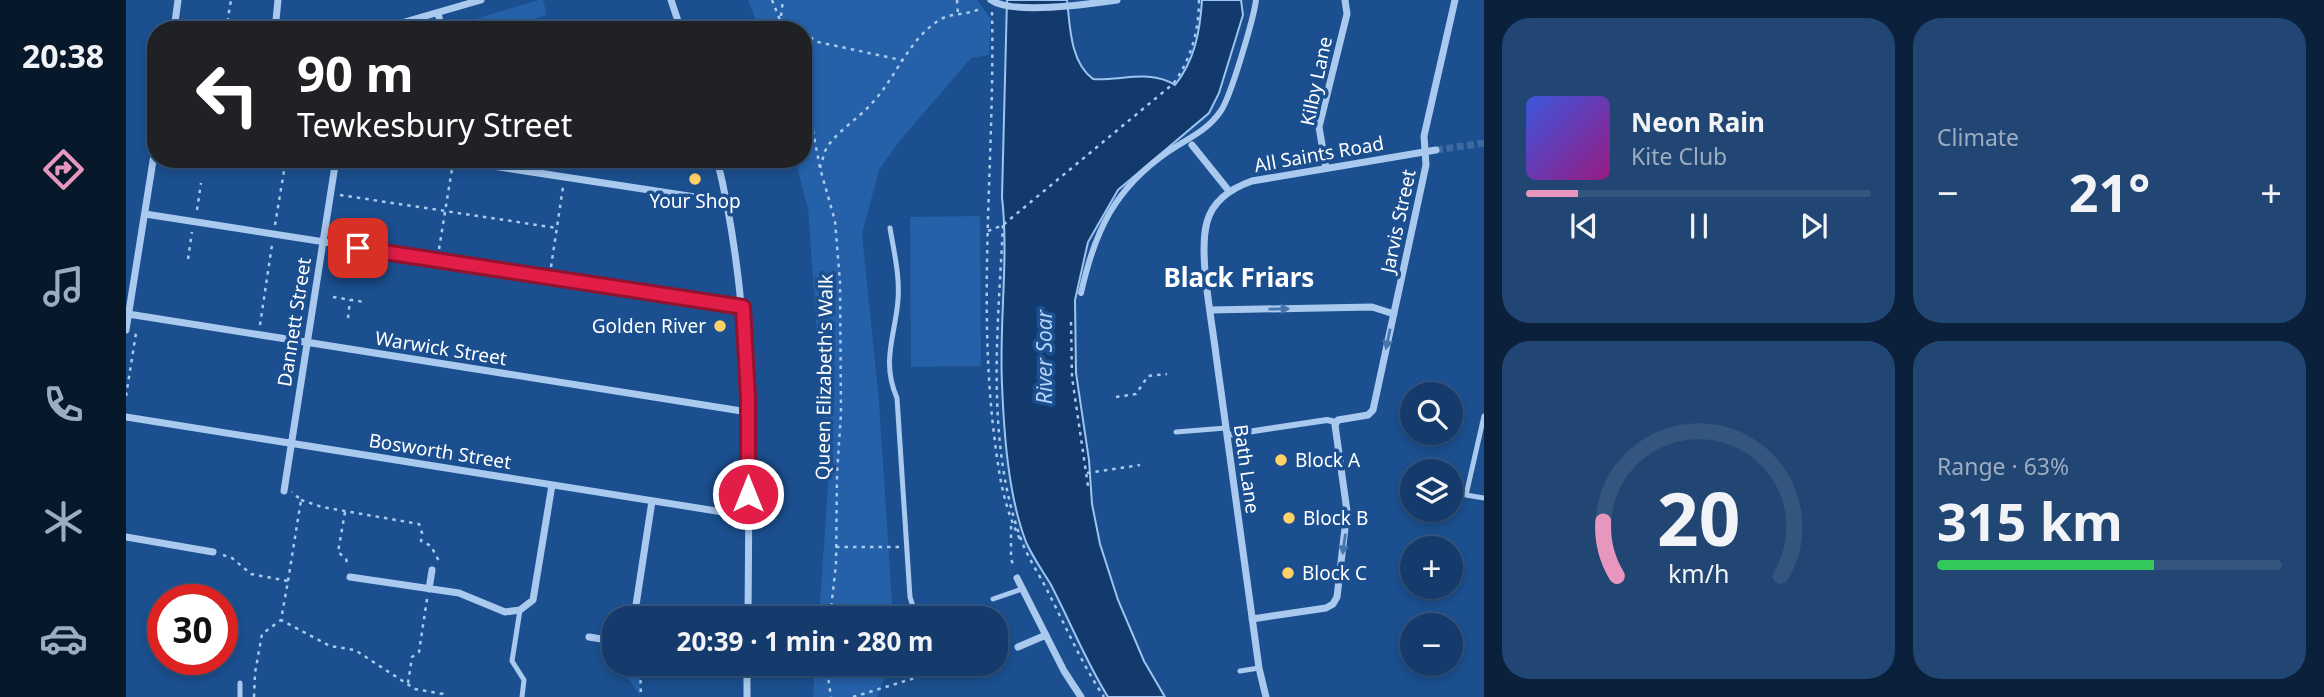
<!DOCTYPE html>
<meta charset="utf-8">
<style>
:root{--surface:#143b6b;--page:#214673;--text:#f1f3f6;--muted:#9dadc1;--line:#33557e;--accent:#e797bd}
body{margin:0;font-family:"Noto Sans",sans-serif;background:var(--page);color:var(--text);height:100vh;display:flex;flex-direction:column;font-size:26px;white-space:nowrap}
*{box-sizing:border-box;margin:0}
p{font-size:23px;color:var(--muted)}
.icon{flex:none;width:38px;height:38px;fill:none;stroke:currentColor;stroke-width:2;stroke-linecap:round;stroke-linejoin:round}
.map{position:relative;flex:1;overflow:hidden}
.panel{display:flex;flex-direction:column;gap:18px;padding:18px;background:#0b203b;width:840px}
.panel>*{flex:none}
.guide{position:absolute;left:21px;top:21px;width:665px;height:147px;border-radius:28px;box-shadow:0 4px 10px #0003,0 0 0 2px var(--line);background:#202124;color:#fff;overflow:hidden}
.tools{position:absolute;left:1274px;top:382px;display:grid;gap:14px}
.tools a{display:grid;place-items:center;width:63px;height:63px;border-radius:50%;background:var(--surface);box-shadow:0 4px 10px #0003,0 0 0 2px var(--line);font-size:35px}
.speed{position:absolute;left:21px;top:584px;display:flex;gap:14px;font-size:35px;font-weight:700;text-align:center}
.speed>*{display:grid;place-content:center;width:91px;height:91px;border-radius:50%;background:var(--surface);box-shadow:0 4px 10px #0003,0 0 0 2px var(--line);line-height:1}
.speed .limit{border:10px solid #d22;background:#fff;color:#111}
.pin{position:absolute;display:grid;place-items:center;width:60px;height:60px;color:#fff;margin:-30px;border-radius:14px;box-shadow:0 4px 10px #0006}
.me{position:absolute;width:77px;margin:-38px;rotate:0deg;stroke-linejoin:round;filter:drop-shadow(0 0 5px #0008)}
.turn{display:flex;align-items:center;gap:24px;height:147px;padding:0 35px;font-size:32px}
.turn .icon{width:91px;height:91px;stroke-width:2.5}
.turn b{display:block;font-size:49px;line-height:60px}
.big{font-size:52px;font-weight:700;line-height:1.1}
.panel .card{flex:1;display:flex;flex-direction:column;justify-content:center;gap:10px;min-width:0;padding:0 24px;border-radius:28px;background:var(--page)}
.panel .dial{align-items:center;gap:0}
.dial svg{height:182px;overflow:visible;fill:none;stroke:var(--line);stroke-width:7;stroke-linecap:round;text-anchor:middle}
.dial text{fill:var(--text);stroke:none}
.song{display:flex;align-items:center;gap:21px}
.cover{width:84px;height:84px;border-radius:10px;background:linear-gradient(135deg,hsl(230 70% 55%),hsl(310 70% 35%))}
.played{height:7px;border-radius:4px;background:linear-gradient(90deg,var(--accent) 15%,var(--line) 15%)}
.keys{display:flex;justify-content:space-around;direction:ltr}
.heat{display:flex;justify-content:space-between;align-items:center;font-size:38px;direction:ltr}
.charge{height:10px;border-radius:5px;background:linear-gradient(90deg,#34c759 63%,var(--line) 0)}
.panel .tiles{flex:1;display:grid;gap:18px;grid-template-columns:repeat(2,1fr)}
.trip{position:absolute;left:476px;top:606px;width:406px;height:70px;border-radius:28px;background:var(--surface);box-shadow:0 4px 10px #0003,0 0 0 2px var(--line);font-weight:700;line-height:70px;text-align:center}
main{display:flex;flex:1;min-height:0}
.tabs{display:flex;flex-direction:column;width:126px;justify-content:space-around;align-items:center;background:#08182b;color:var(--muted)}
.tabs .icon{width:49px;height:49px}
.tabs .active{color:var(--accent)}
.tabs b{font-size:32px;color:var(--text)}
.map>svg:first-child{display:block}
.grass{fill:url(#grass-dots)}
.green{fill:#2461a8}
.water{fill:#123a6d;stroke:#9cc4f0;stroke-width:2}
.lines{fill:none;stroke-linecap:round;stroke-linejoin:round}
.minor-tunnel{stroke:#3d69a0;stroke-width:7;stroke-dasharray:7 3.5;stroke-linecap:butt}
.path{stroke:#a9c9ee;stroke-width:2.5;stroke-dasharray:3.5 5;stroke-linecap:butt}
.service{stroke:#a9c9ee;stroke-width:5}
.pedestrian{stroke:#a9c9ee;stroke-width:6}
.minor{stroke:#a9c9ee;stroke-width:7}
.oneway{fill:#4674ac}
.route-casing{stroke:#92132f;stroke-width:18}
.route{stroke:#e11d48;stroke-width:12}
.poi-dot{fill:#ffd166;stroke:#1b4f8f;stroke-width:2.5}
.labels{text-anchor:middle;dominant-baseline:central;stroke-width:7;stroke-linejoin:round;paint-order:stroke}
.street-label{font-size:19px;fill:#fff;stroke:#1b4f8f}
.poi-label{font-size:19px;fill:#fff;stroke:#1b4f8f;text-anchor:start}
.water-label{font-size:21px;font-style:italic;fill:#b5d3f5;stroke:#1b4f8f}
.district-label{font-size:26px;font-weight:bold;fill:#fff;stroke:#1b4f8f}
</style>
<main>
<nav class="tabs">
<b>20:38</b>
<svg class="icon active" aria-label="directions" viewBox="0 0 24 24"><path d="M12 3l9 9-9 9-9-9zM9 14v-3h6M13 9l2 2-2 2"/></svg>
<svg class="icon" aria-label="music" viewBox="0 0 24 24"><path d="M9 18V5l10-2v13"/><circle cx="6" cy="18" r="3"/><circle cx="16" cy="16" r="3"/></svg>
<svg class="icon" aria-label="phone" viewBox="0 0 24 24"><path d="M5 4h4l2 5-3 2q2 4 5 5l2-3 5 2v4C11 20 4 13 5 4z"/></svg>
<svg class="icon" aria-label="climate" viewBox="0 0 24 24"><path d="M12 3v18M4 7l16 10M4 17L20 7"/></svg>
<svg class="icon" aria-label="car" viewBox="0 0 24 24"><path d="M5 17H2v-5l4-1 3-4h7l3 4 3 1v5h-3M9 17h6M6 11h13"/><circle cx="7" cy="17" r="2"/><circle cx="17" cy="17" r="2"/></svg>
</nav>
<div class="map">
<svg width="1358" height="697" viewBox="0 0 1358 697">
<defs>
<pattern id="grass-dots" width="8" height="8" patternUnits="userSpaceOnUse" patternTransform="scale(1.75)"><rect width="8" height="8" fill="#2461a8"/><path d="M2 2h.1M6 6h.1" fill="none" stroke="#4579b5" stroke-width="1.8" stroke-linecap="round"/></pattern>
</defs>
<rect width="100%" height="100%" fill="#1b4f8f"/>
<!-- grass -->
<path class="grass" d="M498 663 513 665 514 695 498 672Z"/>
<!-- green -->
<path class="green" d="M413 0H417L421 15 370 30H356L352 18Z
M622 0H851L865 19 863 55 845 58 772 143 753 170 736 234 753 401 766 603 771 618H693L702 485 682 209 669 159H677V30H634Z
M854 216 855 366 785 367 784 217Z
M689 663H754L759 677 751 697H687Z"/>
<!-- water -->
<path class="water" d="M881 0H941C944 26 944 62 967 79 994 81 1024 69 1049 85 1069 60 1074 31 1076 0H1115L1117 15 1093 93 1083 113 992 190 962 242 949 300 950 373 963 460 966 504 974 544 992 600 1018 661 1039 697H982C959 660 944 621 924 583 916 570 906 556 900 542 882 495 878 433 876 384 873 322 883 259 876 197Z"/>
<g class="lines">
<!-- minor-tunnel -->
<path class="minor-tunnel" d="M1310 150 1358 143"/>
<!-- path -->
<path class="path" d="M646 0 658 30
M831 0 832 15
M866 12C869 150 852 288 867 426 872 467 876 506 896 543
M655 16 657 0
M655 20 672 30
M100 30 105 0
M677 33 692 42 775 60
M677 98 686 126 694 168 709 221 714 282 715 413 711 474 710 564 704 618
M262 159 315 168
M79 162V159
M694 168 699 151 704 143C716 128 734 117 747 102 771 76 783 38 815 19 828 12 844 16 856 7
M214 195 431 228
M71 210 75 183
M149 225 160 159
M877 225C872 328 859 444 896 542 903 560 915 577 923 594 941 629 956 664 978 697
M862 231 877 225 1047 84C1065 60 1073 30 1073 0
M313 249 326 169
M62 259 66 232
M425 267 437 187
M207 297 238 302
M222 318 224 300
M945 322 946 377 962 486
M134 325 146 245
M0 396 10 333
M990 397 1010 394 1022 376 1041 374
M961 473 1014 465
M175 500 196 507 293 524 296 533 295 541 305 546 314 563
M219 512 212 552 220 559 222 566
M885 526V558L888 568
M710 547H773
M97 555 106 558 125 574 162 581 155 620 204 646 229 650 289 689 317 694 318 697
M162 581 175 500 166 492
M870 653 882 650
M514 663 515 697
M700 663 705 697
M282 683 286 657 293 652 301 599
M128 697 129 673 136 634 155 620
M727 697 838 663"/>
<!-- service -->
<path class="service" d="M764 228C768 252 774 276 772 300 769 337 755 361 771 398L784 597 790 616
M1358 416 1340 495 1358 498
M1050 432 1100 428
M867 599 896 589
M394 610 386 661 398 680 396 697
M1114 671 1133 668
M114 683V697"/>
<!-- pedestrian -->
<path class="pedestrian" d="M955 293C969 230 989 188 1043 151 1061 139 1082 130 1094 112 1104 100 1128 17 1130 0
M1101 435 1201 420 1210 422"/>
<!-- minor -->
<path class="minor" d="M545 0 555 30
M865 0C886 15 964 4 991 0
M312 13 316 30
M48 30 52 0
M149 30 152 0
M251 30 355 0
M1066 145 1103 191
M321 159 602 202
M591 159C628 309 623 464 622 618
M1200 168 1193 127 1221 14 1219 0
M19 214 617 307
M1085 310 1246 307 1268 314
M2 314 622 412
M0 330 30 142
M0 417 622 516
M158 491 210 159
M0 537 87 552
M224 577 333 593 379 612 394 610 407 600 426 485
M891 578 938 671 955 697
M303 589 306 570
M508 618 526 501
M1126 619 1200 608 1207 604 1211 597 1221 511 1209 425 1212 420 1242 415 1247 410 1300 165 1298 136 1329 0
M463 637 488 641
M892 647 920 635
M621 697V663
M1140 697 1133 668C1119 564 1104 459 1090 355 1086 320 1072 254 1081 222 1087 200 1106 188 1126 181L1310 150"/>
</g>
<!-- one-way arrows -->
<defs><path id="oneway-solid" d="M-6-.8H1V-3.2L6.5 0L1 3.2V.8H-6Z" transform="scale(1.75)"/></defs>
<g class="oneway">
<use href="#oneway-solid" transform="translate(1153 309) rotate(-1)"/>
<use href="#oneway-solid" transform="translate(1262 339) rotate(102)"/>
<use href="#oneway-solid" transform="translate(1218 544) rotate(98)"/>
</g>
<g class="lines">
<defs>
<path id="route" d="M232 248 617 307 622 398V494"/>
</defs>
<!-- route casing -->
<use href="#route" class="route-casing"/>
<!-- route -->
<use href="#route" class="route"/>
</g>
<!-- markers -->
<g class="poi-dot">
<circle cx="569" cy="179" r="7"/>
<circle cx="594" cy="326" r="7"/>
<circle cx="1155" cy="460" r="7"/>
<circle cx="1163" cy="518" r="7"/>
<circle cx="1162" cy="573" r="7"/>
</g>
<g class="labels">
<!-- street labels -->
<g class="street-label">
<text transform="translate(1190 81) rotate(-78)">Kilby Lane</text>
<text transform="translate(1193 154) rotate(-10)">All Saints Road</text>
<text transform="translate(1272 221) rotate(-78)">Jarvis Street</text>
<text transform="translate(168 322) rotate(-81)">Dannett Street</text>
<text transform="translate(315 348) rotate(9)">Warwick Street</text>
<text transform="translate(698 377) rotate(-89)">Queen Elizabeth's Walk</text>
<text transform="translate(314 451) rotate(9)">Bosworth Street</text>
<text transform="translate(1121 469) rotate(82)">Bath Lane</text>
</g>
<!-- poi labels -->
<g class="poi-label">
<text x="569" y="201" text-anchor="middle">Your Shop</text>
<text x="580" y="326" text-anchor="end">Golden River</text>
<text x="1169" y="460">Block A</text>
<text x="1177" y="518">Block B</text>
<text x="1176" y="573">Block C</text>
</g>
<!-- water labels -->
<g class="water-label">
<text transform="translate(918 357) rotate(-90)">River Soar</text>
</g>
<!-- district labels -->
<g class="district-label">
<text x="1113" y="277">Black Friars</text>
</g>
</g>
</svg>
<div class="tools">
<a><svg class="icon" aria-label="search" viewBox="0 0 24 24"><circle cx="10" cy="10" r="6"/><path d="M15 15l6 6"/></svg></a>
<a><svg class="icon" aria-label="layers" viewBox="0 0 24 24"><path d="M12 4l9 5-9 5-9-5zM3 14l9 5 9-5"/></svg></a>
<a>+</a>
<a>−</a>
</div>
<div class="speed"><div class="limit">30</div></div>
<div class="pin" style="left:232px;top:248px;background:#d93025"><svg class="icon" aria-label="arrive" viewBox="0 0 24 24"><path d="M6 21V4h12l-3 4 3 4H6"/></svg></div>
<svg class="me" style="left:622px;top:494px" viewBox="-20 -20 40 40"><circle r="17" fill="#e11d48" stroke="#fff" stroke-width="3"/><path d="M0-11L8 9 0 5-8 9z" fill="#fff"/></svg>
<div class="trip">20:39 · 1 min · 280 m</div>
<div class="guide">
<div class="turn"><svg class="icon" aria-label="left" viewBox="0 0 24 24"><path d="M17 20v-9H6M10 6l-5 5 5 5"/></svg><div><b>90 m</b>Tewkesbury Street</div></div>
</div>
</div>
<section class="panel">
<div class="tiles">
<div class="card">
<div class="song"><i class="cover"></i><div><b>Neon Rain</b><p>Kite Club</p></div></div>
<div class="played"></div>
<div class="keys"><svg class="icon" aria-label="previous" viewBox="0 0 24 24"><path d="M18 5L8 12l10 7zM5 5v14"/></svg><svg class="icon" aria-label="pause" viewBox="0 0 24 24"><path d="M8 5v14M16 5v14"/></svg><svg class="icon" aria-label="next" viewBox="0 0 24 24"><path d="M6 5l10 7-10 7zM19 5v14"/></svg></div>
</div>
<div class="card"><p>Climate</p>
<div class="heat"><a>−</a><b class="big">21°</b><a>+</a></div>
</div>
<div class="card dial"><svg viewBox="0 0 100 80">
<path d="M14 69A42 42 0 1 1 86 69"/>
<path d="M14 69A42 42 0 0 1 8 45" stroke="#e797bd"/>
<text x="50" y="56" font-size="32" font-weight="700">20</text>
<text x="50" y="72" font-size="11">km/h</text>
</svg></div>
<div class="card"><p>Range · 63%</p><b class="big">315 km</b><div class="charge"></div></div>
</div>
</section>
</main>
